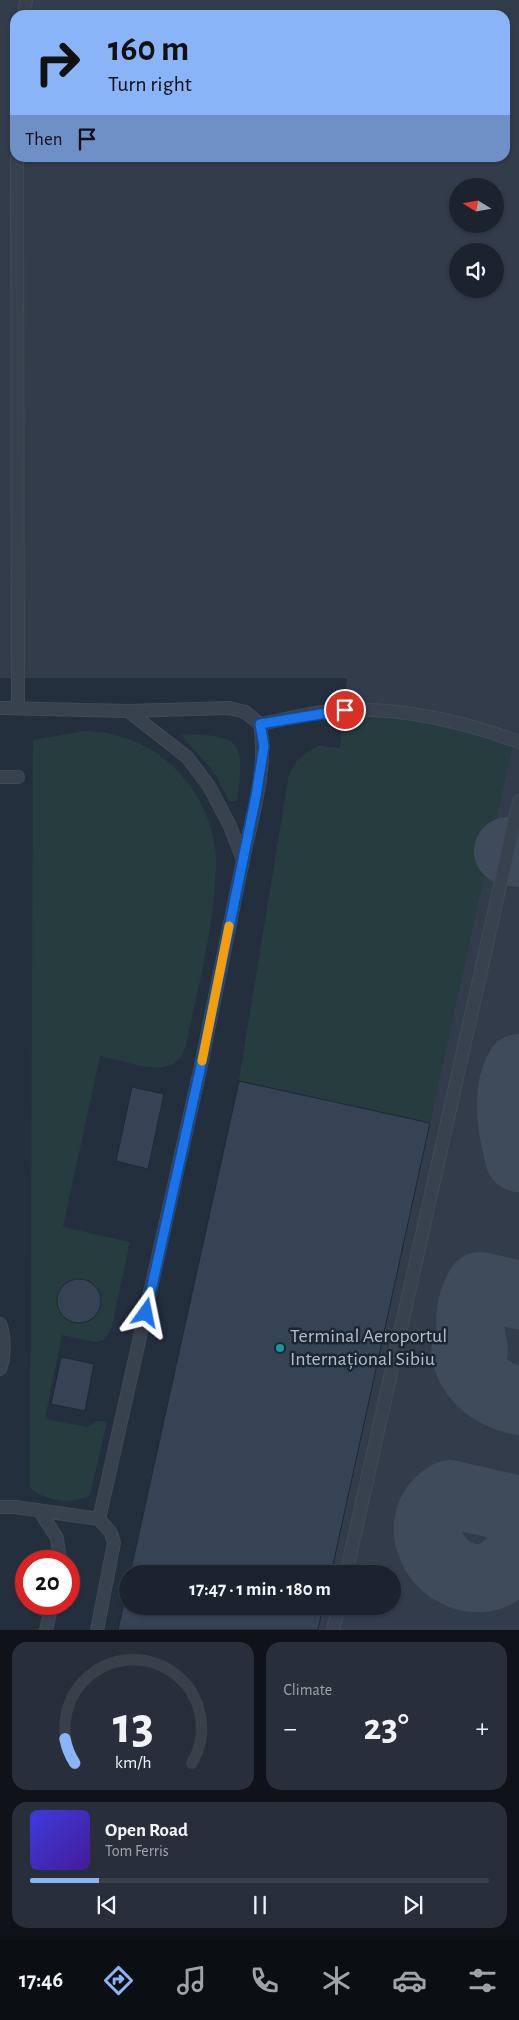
<!DOCTYPE html>
<meta charset="utf-8">
<style>
:root{--surface:#1b232e;--page:#282f3a;--text:#f1f3f6;--muted:#a0a4aa;--line:#39404a;--accent:#8ab4f8}
body{margin:0;font-family:"Alegreya Sans",sans-serif;background:var(--page);color:var(--text);height:100vh;display:flex;flex-direction:column;font-size:19px;white-space:nowrap}
*{box-sizing:border-box;margin:0}
p{font-size:16px;color:var(--muted)}
.icon{flex:none;width:28px;height:28px;fill:none;stroke:currentColor;stroke-width:2;stroke-linecap:round;stroke-linejoin:round}
.map{position:relative;height:1630px;overflow:hidden}
.drawer{display:flex;flex-direction:column;gap:12px;padding:12px;background:#0f1319;flex:1}
.drawer>*{flex:none}
.guide{position:absolute;left:10px;top:10px;width:500px;height:152px;border-radius:15px;box-shadow:0 1px 4px #0004,0 0 0 1px var(--line);background:#8ab4f8;color:#111;overflow:hidden}
.needle{width:32px;rotate:281deg}
.controls{position:absolute;left:449px;top:178px;display:grid;gap:10px}
.controls a{display:grid;place-items:center;width:55px;height:55px;border-radius:50%;background:var(--surface);box-shadow:0 1px 4px #0004,0 0 0 1px var(--line);font-size:25px}
.speed{position:absolute;left:15px;top:1550px;display:flex;gap:10px;font-size:25px;font-weight:700;text-align:center}
.speed>*{display:grid;place-content:center;width:65px;height:65px;border-radius:50%;background:var(--surface);box-shadow:0 1px 4px #0004,0 0 0 1px var(--line);line-height:1}
.speed .limit{border:8px solid #d22;background:#fff;color:#111}
.pin{position:absolute;display:grid;place-items:center;width:42px;height:42px;color:#fff;margin:-21px;border:2px solid #fff;border-radius:50%;box-shadow:0 1px 5px #0007}
.me{position:absolute;width:55px;margin:-28px;rotate:12deg;stroke-linejoin:round;filter:drop-shadow(0 0 4px #0008)}
.turn{display:flex;align-items:center;gap:18px;height:105px;padding:0 15px;font-size:22px}
.turn .icon{width:65px;height:65px;stroke-width:2.5}
.turn b{display:block;font-size:35px;line-height:42px}
.then{display:flex;align-items:center;height:48px;padding:0 15px;background:#0003;gap:10px;font-size:19px}
.big{font-size:38px;font-weight:700;line-height:1.1}
.drawer .tile{flex:1;display:flex;flex-direction:column;justify-content:center;gap:8px;min-width:0;padding:0 18px;border-radius:15px;background:var(--page)}
.drawer .dial{align-items:center;gap:0}
.dial svg{height:130px;overflow:visible;fill:none;stroke:var(--line);stroke-width:7;stroke-linecap:round;text-anchor:middle}
.dial text{fill:var(--text);stroke:none}
.song{display:flex;align-items:center;gap:15px}
.cover{width:60px;height:60px;border-radius:8px;background:linear-gradient(135deg,hsl(240 70% 55%),hsl(260 70% 35%))}
.played{height:5px;border-radius:2px;background:linear-gradient(90deg,var(--accent) 15%,var(--line) 15%)}
.keys{display:flex;justify-content:space-around;direction:ltr}
.heat{display:flex;justify-content:space-between;align-items:center;font-size:28px;direction:ltr}
.drawer .tiles{flex:1;display:grid;gap:12px;grid-template-columns:1fr 1fr}
.tile:last-child{grid-column:span 2}
.trip{position:absolute;left:119px;top:1565px;width:282px;height:50px;border-radius:25px;background:var(--surface);box-shadow:0 1px 4px #0004,0 0 0 1px var(--line);font-weight:700;line-height:50px;text-align:center}
.menu{display:flex;height:80px;justify-content:space-around;align-items:center;background:#0b0e12;color:var(--muted)}
.menu .icon{width:35px;height:35px}
.menu .selected{color:var(--accent)}
.menu b{font-size:22px;color:var(--text)}
.map>svg:first-child{display:block}
.airport{fill:#323c4b;fill-rule:evenodd}
.green{fill:#263c3f}
.lines{fill:none;stroke-linecap:round;stroke-linejoin:round}
.taxiway{stroke:#3f4a5a;stroke-width:68}
.building{fill:#364354;stroke:#1f2835}
.lane-casing{stroke:#414a57;stroke-width:14}
.lane{stroke:#38414e;stroke-width:12}
.route-casing{stroke:#114b97;stroke-width:12}
.route{stroke:#1a73e8;stroke-width:9}
.slow{stroke:#f59e0b;stroke-width:9}
.culture-dot{fill:#0f9aa8;stroke:#1d2633;stroke-width:2}
.labels{text-anchor:middle;dominant-baseline:central;stroke-width:5;stroke-linejoin:round;paint-order:stroke}
.poi-label{font-size:20px;fill:#b4bcc9;stroke:#1d2633;text-anchor:start}
</style>
<div class="map">
<svg width="519" height="1630" viewBox="0 0 519 1630">
<rect width="100%" height="100%" fill="#242f3e"/>
<!-- airport -->
<path class="airport" d="M0 0H519V1630H118L127 1585 128 1606H392V1574H130L239 1081 289 775 296 762 306 753 319 746 340 748 347 678H0ZM15 15H505V158H15ZM458 186H495V224H458ZM458 251H495V289H458Z"/>
<!-- green -->
<path class="green" d="M345 709 389 711 514 740 430 1123 239 1081 289 775C304 749 312 745 340 748Z
M85 731C95 732 106 732 115 735 171 748 211 799 216 855 217 864 215 875 215 885 211 939 197 993 186 1045 184 1051 181 1058 176 1062 161 1076 119 1059 100 1056L63 1227 130 1242 111 1330 104 1340 95 1342 62 1335 45 1419 87 1427 98 1421 107 1422 90 1495C73 1505 44 1501 30 1488L33 740Z
M180 734C243 735 245 741 237 801H229L214 772Z"/>
<g class="lines">
<!-- taxiway -->
<path class="taxiway" d="M508 851 519 853
M519 1068C505 1093 512 1131 519 1158
M519 1295 480 1286C467 1307 469 1327 474 1350L465 1353C472 1380 492 1395 519 1401
M519 1510 450 1494C402 1520 439 1588 489 1577 498 1575 508 1564 515 1559L519 1560"/>
</g>
<!-- building -->
<path class="building" d="M239 1081 430 1123 331 1574H130Z
M132 1087 164 1094 148 1169 116 1161Z
M57 1301a22 22 0 1 1 44 0a22 22 0 1 1-44 0Z
M61 1357 94 1364 85 1411 51 1404Z
M128 1585V1606H323L318 1630H118Z"/>
<g class="lines">
<defs>
<path id="lane" d="M24 15 26 0
M17 158 18 708
M0 708 128 711 187 757 209 786 230 826 243 860 200 1070 99 1519
M128 711 229 708 245 712 260 724C268 769 252 816 243 860
M260 724C288 719 318 710 347 710 405 708 464 722 519 742
M0 777H18
M0 1324C5 1335 5 1358 0 1369
M0 1507H15L99 1519 111 1533 114 1543 97 1630
M39 1510 57 1538 60 1561
M346 1574 519 801
M46 1630 52 1604
M333 1630 339 1606"/>
</defs>
<!-- lane casing -->
<use href="#lane" class="lane-casing"/>
<!-- lane -->
<use href="#lane" class="lane"/>
</g>
<g class="lines">
<defs>
<path id="route" d="M146 1313 200 1070 256 796 264 746 260 724 345 710"/>
</defs>
<!-- route casing -->
<use href="#route" class="route-casing"/>
<!-- route -->
<use href="#route" class="route"/>
<!-- slow -->
<path class="slow" d="M202 1061 229 926"/>
</g>
<!-- markers -->
<circle class="culture-dot" cx="280" cy="1348" r="5"/>
<g class="labels">
<!-- poi labels -->
<g class="poi-label">
<text x="290" y="1336">Terminal Aeroportul<tspan x="290" dy="23">Internațional Sibiu</tspan></text>
</g>
</g>
</svg>
<div class="controls">
<a><svg class="needle" viewBox="-14 -14 28 28"><path d="M0-13l5 13h-10z" fill="#e53935"/><path d="M0 13l5-13h-10z" fill="#a0a4aa"/></svg></a>
<a><svg class="icon" aria-label="sound" viewBox="0 0 24 24"><path d="M4 9h4l5-4v14l-5-4H4zM17 9q2 3 0 6"/></svg></a>
</div>
<div class="speed"><div class="limit">20</div></div>
<div class="pin" style="left:345px;top:710px;background:#d93025"><svg class="icon" aria-label="arrive" viewBox="0 0 24 24"><path d="M6 21V4h12l-3 4 3 4H6"/></svg></div>
<svg class="me" style="left:146px;top:1313px" viewBox="-20 -20 40 40"><path d="M0-17L14 15 0 8-14 15z" fill="#1a73e8" stroke="#fff" stroke-width="4"/></svg>
<div class="trip">17:47 · 1 min · 180 m</div>
<div class="guide">
<div class="turn"><svg class="icon" aria-label="right" viewBox="0 0 24 24"><path d="M7 20v-9h11M14 6l5 5-5 5"/></svg><div><b>160 m</b>Turn right</div></div>
<div class="then">Then<svg class="icon" aria-label="arrive" viewBox="0 0 24 24"><path d="M6 21V4h12l-3 4 3 4H6"/></svg></div>
</div>
</div>
<section class="drawer">
<div class="tiles">
<div class="tile dial"><svg viewBox="0 0 100 80">
<path d="M14 69A42 42 0 1 1 86 69"/>
<path d="M14 69A42 42 0 0 1 8 54" stroke="#8ab4f8"/>
<text x="50" y="56" font-size="32" font-weight="700">13</text>
<text x="50" y="72" font-size="11">km/h</text>
</svg></div>
<div class="tile"><p>Climate</p>
<div class="heat"><a>−</a><b class="big">23°</b><a>+</a></div>
</div>
<div class="tile">
<div class="song"><i class="cover"></i><div><b>Open Road</b><p>Tom Ferris</p></div></div>
<div class="played"></div>
<div class="keys"><svg class="icon" aria-label="previous" viewBox="0 0 24 24"><path d="M18 5L8 12l10 7zM5 5v14"/></svg><svg class="icon" aria-label="pause" viewBox="0 0 24 24"><path d="M8 5v14M16 5v14"/></svg><svg class="icon" aria-label="next" viewBox="0 0 24 24"><path d="M6 5l10 7-10 7zM19 5v14"/></svg></div>
</div>
</div>
</section>
<nav class="menu">
<b>17:46</b>
<svg class="icon selected" aria-label="directions" viewBox="0 0 24 24"><path d="M12 3l9 9-9 9-9-9zM9 14v-3h6M13 9l2 2-2 2"/></svg>
<svg class="icon" aria-label="music" viewBox="0 0 24 24"><path d="M9 18V5l10-2v13"/><circle cx="6" cy="18" r="3"/><circle cx="16" cy="16" r="3"/></svg>
<svg class="icon" aria-label="phone" viewBox="0 0 24 24"><path d="M5 4h4l2 5-3 2q2 4 5 5l2-3 5 2v4C11 20 4 13 5 4z"/></svg>
<svg class="icon" aria-label="climate" viewBox="0 0 24 24"><path d="M12 3v18M4 7l16 10M4 17L20 7"/></svg>
<svg class="icon" aria-label="car" viewBox="0 0 24 24"><path d="M5 17H2v-5l4-1 3-4h7l3 4 3 1v5h-3M9 17h6M6 11h13"/><circle cx="7" cy="17" r="2"/><circle cx="17" cy="17" r="2"/></svg>
<svg class="icon" aria-label="filters" viewBox="0 0 24 24"><path d="M4 7h16M4 17h16"/><circle cx="9" cy="7" r="2"/><circle cx="15" cy="17" r="2"/></svg>
</nav>
